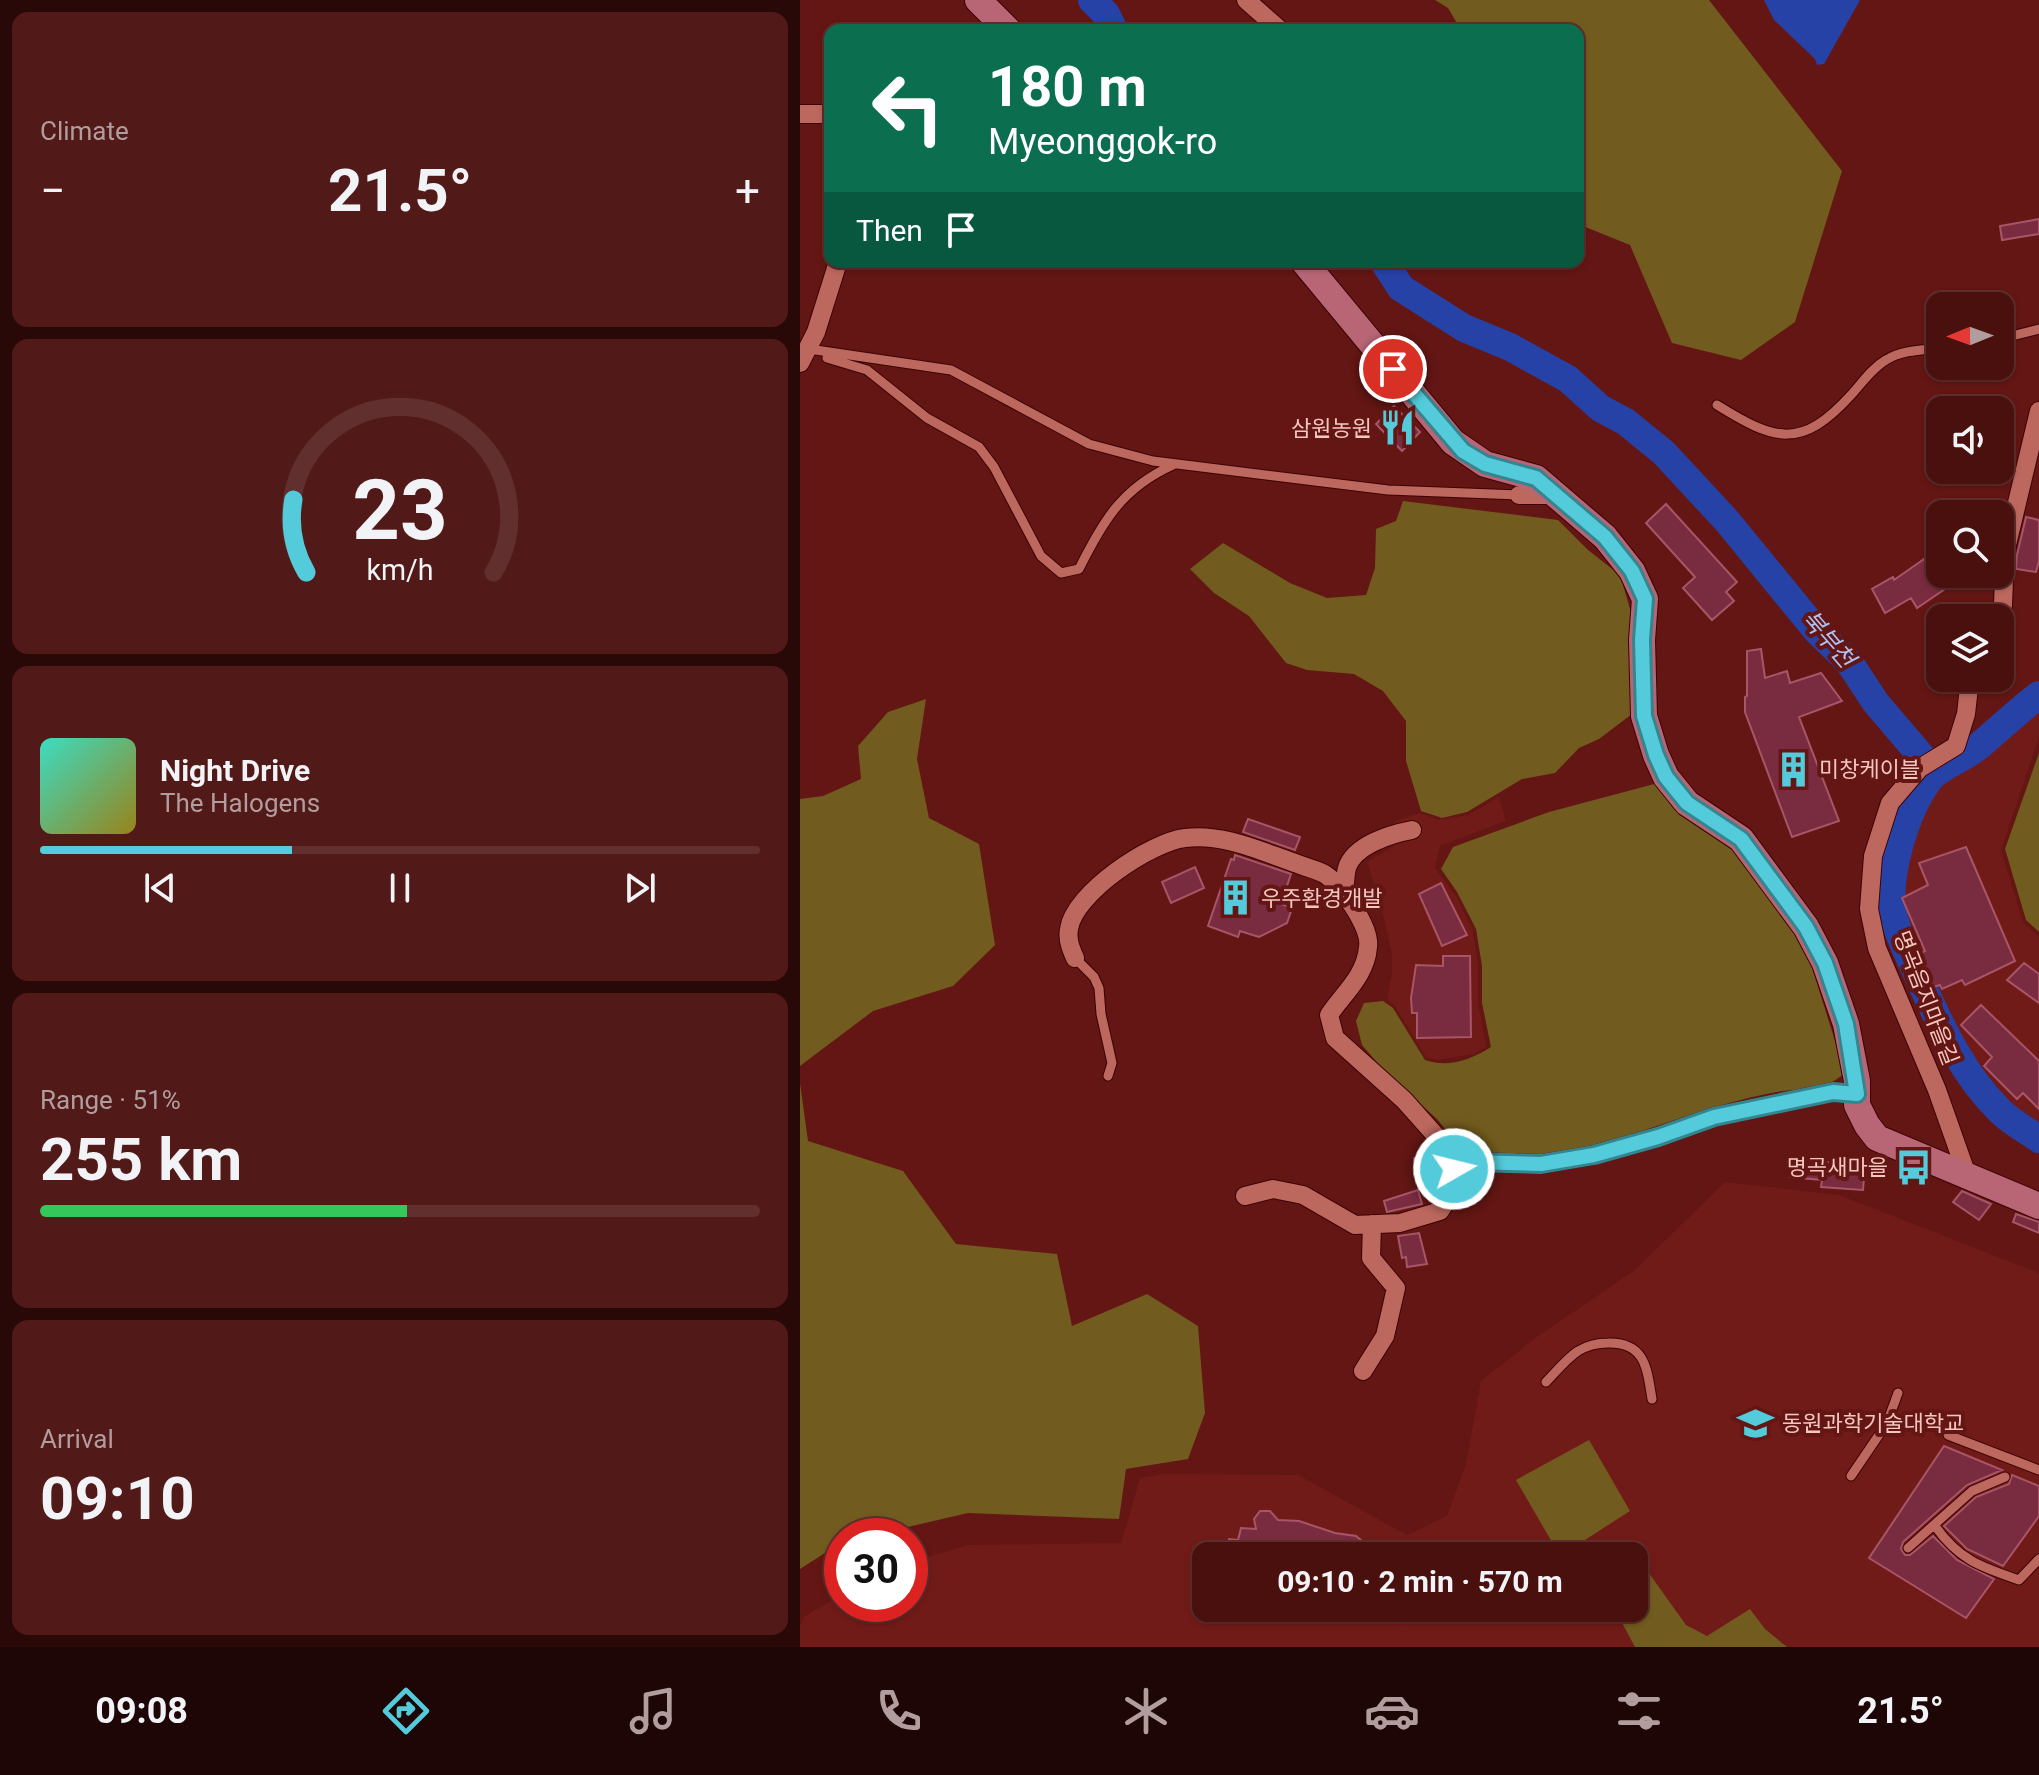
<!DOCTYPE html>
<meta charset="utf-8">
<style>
:root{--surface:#4a100e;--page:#511917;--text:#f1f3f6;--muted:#b29d9e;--line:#61302e;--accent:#53cbda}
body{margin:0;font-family:Roboto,"Noto Sans KR",sans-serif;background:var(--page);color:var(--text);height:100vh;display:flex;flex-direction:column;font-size:30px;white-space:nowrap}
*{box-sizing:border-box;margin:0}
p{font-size:26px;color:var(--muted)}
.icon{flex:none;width:44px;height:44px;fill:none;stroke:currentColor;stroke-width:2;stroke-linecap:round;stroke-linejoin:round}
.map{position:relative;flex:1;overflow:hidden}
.sheet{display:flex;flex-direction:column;gap:12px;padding:12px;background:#290908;width:800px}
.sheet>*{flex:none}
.banner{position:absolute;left:24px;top:24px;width:760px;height:244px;border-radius:16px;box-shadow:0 2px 6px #0004,0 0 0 2px var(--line);background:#0b6e4f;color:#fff;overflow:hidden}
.needle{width:52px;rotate:269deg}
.tools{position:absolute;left:1126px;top:292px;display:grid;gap:16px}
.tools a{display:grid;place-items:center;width:88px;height:88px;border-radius:16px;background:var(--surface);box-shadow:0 2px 6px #0004,0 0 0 2px var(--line);font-size:40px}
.speed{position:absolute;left:24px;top:1518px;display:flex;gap:16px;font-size:40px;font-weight:700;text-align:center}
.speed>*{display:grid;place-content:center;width:104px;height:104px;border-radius:50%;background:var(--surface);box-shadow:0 2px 6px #0004,0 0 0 2px var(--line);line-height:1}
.speed .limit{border:12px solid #d22;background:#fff;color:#111}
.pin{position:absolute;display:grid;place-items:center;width:68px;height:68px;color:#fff;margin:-34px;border:4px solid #fff;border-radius:50%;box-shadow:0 2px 8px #0007}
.me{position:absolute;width:88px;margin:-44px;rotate:82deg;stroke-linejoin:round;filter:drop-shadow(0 0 6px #0008)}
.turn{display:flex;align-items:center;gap:28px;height:168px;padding:0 32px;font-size:36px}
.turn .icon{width:104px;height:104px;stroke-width:2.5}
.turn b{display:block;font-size:56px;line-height:68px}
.then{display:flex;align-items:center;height:76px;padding:0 32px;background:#0003;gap:16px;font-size:30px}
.big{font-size:60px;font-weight:700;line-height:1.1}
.sheet .widget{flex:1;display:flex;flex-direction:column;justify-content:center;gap:12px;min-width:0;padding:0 28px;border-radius:16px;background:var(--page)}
.sheet .dial{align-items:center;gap:0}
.dial svg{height:208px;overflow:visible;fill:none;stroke:var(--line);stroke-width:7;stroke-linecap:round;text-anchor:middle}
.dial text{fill:var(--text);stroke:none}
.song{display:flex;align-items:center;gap:24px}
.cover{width:96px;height:96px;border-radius:12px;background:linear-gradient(135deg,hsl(170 70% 55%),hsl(50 70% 35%))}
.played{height:8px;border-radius:4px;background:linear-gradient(90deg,var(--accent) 35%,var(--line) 35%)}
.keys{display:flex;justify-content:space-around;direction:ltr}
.heat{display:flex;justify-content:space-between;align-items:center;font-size:44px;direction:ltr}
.charge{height:12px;border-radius:6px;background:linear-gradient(90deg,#34c759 51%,var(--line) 0)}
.trip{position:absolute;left:392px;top:1542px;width:456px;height:80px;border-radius:16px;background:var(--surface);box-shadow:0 2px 6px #0004,0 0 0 2px var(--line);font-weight:700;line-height:80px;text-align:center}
.tab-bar{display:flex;height:128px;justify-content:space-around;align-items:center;background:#1e0606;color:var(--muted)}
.tab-bar .icon{width:56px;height:56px}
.tab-bar .active{color:var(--accent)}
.tab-bar b{font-size:36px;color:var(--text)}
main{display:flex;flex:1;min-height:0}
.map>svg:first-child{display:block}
.built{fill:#711b18;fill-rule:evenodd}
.green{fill:#725b1e}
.water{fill:#2742a6}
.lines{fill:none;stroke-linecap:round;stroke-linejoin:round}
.river{stroke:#2742a6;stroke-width:28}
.building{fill:#792b40;stroke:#a85568;stroke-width:2}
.lane-casing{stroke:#3d0304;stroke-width:11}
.street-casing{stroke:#3d0304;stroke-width:20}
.secondary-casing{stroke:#3d0304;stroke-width:28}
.lane{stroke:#bd685f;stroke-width:9}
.street{stroke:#bd685f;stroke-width:18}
.secondary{stroke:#b86676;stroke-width:26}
.route-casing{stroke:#36848e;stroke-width:20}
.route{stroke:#53cbda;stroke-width:14}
.labels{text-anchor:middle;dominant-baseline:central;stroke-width:8;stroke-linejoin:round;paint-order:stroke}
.poi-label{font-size:22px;fill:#f5c6bf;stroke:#631613;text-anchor:start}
.street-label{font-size:22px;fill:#f5c6bf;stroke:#631613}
.water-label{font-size:24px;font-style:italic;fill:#adc2f7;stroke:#631613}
</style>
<main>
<section class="sheet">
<div class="widget"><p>Climate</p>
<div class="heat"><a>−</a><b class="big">21.5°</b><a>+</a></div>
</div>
<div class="widget dial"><svg viewBox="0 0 100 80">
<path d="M14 69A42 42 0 1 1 86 69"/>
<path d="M14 69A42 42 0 0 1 9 41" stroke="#53cbda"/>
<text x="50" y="56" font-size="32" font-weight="700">23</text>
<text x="50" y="72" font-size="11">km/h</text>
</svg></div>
<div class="widget">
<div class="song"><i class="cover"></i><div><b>Night Drive</b><p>The Halogens</p></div></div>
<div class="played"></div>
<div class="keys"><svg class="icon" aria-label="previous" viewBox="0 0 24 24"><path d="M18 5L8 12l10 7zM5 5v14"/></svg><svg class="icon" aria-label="pause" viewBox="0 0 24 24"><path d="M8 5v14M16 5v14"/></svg><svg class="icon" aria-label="next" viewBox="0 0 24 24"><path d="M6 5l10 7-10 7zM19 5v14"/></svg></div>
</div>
<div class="widget"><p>Range · 51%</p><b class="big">255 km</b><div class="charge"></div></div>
<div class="widget"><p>Arrival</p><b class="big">09:10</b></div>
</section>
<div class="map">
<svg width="1239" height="1647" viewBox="0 0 1239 1647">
<rect width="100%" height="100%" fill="#631613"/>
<!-- built -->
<path class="built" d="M1239 709V737L1201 850 1223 922 1239 937V1132L1204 1107 1173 1072 1141 1020 1106 940 1098 911 1100 877 1108 829 1133 781 1143 772 1161 766Z
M699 797 706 821 640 846 635 868 656 896 673 930 678 964V1003L686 1047 674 1054 637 1060 626 1057 595 1006 587 999 592 974V954L581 906 567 862 594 846 591 827 598 820 620 813 639 820 668 815Z
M925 1182 1039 1195 1239 1273V1647H0V1625L5 1616 42 1595V1604H110V1562L169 1545 321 1543 340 1478 365 1474 498 1475 607 1535 647 1516 666 1464 681 1381 738 1336 835 1270ZM406 1556H834V1608H406Z"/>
<!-- green -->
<path class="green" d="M635 0H909L1042 171 995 322 941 360 872 343 830 245 778 224V30H661L648 8Z
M603 501 758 520 788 550 820 575 831 612 832 714 799 739 779 748 755 773 722 779 667 812 642 818 621 811 606 761V721L583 691 554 674 507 670 486 663 449 616 414 593 390 569 423 543 490 583 527 598 566 595 575 568 576 529 596 521Z
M126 699 117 759 129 818 179 844 195 945 153 986 73 1011 0 1066V799L23 796 61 779 58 746 88 712Z
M1239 753V932L1226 920 1205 849Z
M858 783 932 845 982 909 1010 961 1045 1073C1020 1094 1007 1087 977 1092 908 1104 844 1134 777 1150 742 1159 703 1157 667 1156L637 1119 588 1075 562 1045 556 1021 564 1003 583 1001 593 1008 625 1060C649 1068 670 1060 691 1047L682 1003V966L676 929 657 892 641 869 653 847 749 812Z
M0 1083 8 1141 103 1171 156 1244 257 1254 272 1326 347 1294 398 1326 405 1413 388 1459 326 1469 319 1519 168 1513 69 1536H42V1542L0 1569Z
M789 1440 830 1511 760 1556 716 1480Z
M836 1555 886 1625 907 1636 950 1609 965 1629 987 1647H835L814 1608H834Z"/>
<!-- water -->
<path class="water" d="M964 0H1060L1024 64 1017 65 1015 59 974 20Z"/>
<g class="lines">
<!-- river -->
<path class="river" d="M292 0 306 14 314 30
M584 262 601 288 664 328 710 347 768 379 800 408 826 422 864 453 927 521 1017 631 1049 662 1076 703 1123 758 1129 779
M1239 695C1218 711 1199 729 1179 746 1165 758 1137 768 1129 780 1106 811 1086 875 1093 914 1098 936 1109 955 1118 976 1140 1024 1161 1073 1200 1111 1211 1122 1226 1130 1239 1139"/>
</g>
<!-- building -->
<path class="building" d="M1239 219V234L1202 240 1200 226Z
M594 406 620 432 602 451 576 424Z
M866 504 937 582 926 592 934 601 912 620 883 588 895 577 846 523Z
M1226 517 1239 520V561L1236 572 1216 569 1217 555Z
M1140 548V574H1167L1117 608 1111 598 1085 613 1072 589 1093 577 1094 580Z
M961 649 965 678 987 671 990 683 1021 673 1042 701 999 717 1039 821 992 837 945 712V697L947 696V651Z
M448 819 500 837 495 850 443 832Z
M1166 847 1215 961 1165 985 1162 980 1142 989 1140 985 1133 987 1119 954 1125 951 1102 898 1128 885 1119 863Z
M435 855 491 874 481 904 492 908 487 923 459 937 440 931 438 937 408 926 431 859 434 860Z
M395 867 404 888 371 903 362 882Z
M641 883 667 935 642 946 619 894Z
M643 956H670L671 1037 617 1038V1013H612L611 998 616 965 643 966Z
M1224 963 1239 974V1003L1207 980Z
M1181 1005 1239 1061V1109L1223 1093 1217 1099 1184 1066 1192 1057 1161 1025Z
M614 1158H639L642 1173 614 1174Z
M990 1159 1065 1165 1063 1190 1021 1187 1022 1180 989 1177Z
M618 1190 622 1204 587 1212 584 1201Z
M1162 1191 1191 1204 1179 1220 1153 1202Z
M1216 1214 1239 1222V1233L1213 1222Z
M619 1233 627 1264 607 1267 606 1257 602 1258 598 1236Z
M1144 1446 1202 1470 1167 1485 1103 1542 1101 1549 1105 1555H1110L1133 1536 1157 1560 1194 1579 1166 1618 1069 1558Z
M1212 1475 1239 1486V1516L1203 1566 1167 1549 1144 1526 1176 1497 1209 1484Z
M460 1511H470L478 1520 499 1521 535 1533 556 1536 580 1556H425L429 1539 438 1540 441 1528 456 1529 454 1519Z
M576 1608H607L600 1623Z"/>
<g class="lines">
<defs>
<path id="lane" d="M1200 339 1239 329
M9 349 151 370 289 444 353 461 588 490 719 495
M27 358 67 370 127 418 179 447 194 467 241 556 261 573 279 569C303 521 322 488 373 465
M917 405C975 441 1001 450 1051 395 1062 383 1072 368 1086 360 1102 350 1122 350 1140 348
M275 958 294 977 299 988 301 1014 312 1063 308 1076
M746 1382C756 1372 766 1359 778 1351 788 1345 796 1343 808 1343 845 1342 847 1368 852 1399
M1148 1435 1239 1470
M1051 1476 1087 1423 1098 1393
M1135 1526C1159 1560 1181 1567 1219 1580L1239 1559
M1108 1548 1172 1491 1205 1477"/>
<path id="street" d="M446 0 480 30
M0 114H30
M0 363 16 332 38 262
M719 495H758
M1198 618 1203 605 1205 553 1239 411
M544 894C545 886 545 876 547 868 554 845 591 834 612 830
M275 958C271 949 267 940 269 929 274 893 351 842 385 838 424 833 462 852 498 864 507 868 519 870 526 875 542 886 571 928 568 947 566 975 544 993 529 1015L535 1038 604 1100 653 1155 655 1187 640 1211 600 1223 555 1225 503 1195 473 1189 445 1196
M654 1169 672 1162 741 1164 794 1155 858 1137 914 1117 1033 1092 1057 1094
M1167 1175 1137 1090 1077 948 1069 909 1073 856 1090 803 1120 768 1156 746 1166 714 1170 678
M563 1371 585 1336 596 1288 571 1258 572 1224"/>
<path id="secondary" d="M178 0 208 30
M504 262 653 442 685 464 736 478 805 537 832 571 845 599 842 640 844 716 856 755 866 777 887 803 941 839 1006 927 1025 963 1046 1024 1057 1081V1105L1067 1125 1077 1138 1239 1206"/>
</defs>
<!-- lane casing -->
<use href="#lane" class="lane-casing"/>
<!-- street casing -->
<use href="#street" class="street-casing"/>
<!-- secondary casing -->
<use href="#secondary" class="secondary-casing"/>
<!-- lane -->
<use href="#lane" class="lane"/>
<!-- street -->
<use href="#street" class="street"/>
<!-- secondary -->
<use href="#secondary" class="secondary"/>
</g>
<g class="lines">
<defs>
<path id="route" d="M593 369 663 451 685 464 736 478 805 537 832 571 845 599 842 640 844 716 856 755 866 777 887 803 941 839 1006 927 1025 963 1046 1024 1057 1094 1033 1092 914 1117 858 1137 794 1155 741 1164 672 1162 654 1169"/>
</defs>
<!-- route casing -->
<use href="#route" class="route-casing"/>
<!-- route -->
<use href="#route" class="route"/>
</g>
<!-- icons -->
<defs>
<symbol id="restaurant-bare" viewBox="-9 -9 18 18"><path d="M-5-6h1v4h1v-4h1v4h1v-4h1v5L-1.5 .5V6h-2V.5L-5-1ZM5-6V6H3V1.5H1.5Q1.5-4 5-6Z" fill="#53cbda" stroke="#631613" stroke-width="2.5" paint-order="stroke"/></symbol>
<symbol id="building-bare" viewBox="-9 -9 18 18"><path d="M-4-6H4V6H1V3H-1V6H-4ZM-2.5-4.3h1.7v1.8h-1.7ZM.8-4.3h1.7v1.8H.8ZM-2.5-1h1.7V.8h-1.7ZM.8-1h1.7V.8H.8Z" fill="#53cbda" stroke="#631613" stroke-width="2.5" paint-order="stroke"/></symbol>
<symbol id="bus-bare" viewBox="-9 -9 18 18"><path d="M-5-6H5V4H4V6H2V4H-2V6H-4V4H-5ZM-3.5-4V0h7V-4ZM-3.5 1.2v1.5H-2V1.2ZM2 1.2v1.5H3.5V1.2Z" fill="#53cbda" stroke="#631613" stroke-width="2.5" paint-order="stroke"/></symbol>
<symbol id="university-bare" viewBox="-9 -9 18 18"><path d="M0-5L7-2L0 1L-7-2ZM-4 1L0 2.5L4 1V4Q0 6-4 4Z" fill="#53cbda" stroke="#631613" stroke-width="2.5" paint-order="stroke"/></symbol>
</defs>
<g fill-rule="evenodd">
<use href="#restaurant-bare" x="572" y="402" width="51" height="51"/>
<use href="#building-bare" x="968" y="744" width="51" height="51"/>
<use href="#building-bare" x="410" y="872" width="51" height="51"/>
<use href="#bus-bare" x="1088" y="1142" width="51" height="51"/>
<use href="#university-bare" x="930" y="1398" width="51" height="51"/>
</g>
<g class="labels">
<!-- poi labels -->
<g class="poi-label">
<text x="572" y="428" text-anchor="end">삼원농원</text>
<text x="1019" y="769">미창케이블</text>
<text x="461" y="898">우주환경개발</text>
<text x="1088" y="1167" text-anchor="end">명곡새마을</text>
<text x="982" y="1423">동원과학기술대학교</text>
</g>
<!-- street labels -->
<g class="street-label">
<text transform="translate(1126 998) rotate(69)">명곡음지마을길</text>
</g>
<!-- water labels -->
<g class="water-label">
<text transform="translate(1028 639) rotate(49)">북부천</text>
</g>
</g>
</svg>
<div class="tools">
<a><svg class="needle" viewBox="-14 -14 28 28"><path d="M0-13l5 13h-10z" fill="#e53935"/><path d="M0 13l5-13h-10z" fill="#b29d9e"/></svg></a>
<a><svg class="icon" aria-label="sound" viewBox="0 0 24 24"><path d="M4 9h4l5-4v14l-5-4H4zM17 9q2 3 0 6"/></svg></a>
<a><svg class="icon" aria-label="search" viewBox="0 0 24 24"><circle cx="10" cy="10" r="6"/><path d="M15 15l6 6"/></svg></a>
<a><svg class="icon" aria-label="layers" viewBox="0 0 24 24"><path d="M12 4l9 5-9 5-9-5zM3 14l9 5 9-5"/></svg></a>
</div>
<div class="speed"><div class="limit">30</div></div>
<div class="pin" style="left:593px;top:369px;background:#d93025"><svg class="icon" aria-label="arrive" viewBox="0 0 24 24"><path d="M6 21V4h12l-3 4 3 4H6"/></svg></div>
<svg class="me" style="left:654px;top:1169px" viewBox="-20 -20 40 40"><circle r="17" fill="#53cbda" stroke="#fff" stroke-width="3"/><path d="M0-11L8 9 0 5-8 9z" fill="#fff"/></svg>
<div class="trip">09:10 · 2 min · 570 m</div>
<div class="banner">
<div class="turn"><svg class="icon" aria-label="left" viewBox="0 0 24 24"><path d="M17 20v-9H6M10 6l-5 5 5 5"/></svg><div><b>180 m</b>Myeonggok-ro</div></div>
<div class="then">Then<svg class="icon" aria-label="arrive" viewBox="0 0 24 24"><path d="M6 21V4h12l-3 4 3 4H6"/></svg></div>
</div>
</div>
</main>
<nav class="tab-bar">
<b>09:08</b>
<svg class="icon active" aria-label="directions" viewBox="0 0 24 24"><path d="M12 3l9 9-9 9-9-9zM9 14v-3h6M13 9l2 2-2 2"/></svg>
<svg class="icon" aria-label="music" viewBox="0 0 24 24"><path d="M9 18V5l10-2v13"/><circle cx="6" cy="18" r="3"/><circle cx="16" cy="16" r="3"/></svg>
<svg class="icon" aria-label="phone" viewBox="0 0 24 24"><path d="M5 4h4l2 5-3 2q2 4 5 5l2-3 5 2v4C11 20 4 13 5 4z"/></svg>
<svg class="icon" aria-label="climate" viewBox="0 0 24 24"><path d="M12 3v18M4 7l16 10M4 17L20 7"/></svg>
<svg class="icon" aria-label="car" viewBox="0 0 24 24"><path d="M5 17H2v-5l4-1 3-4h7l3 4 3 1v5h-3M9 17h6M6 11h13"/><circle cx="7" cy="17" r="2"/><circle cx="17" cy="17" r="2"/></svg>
<svg class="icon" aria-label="filters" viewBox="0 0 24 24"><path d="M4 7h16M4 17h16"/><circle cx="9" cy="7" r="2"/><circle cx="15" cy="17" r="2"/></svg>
<b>21.5°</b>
</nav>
